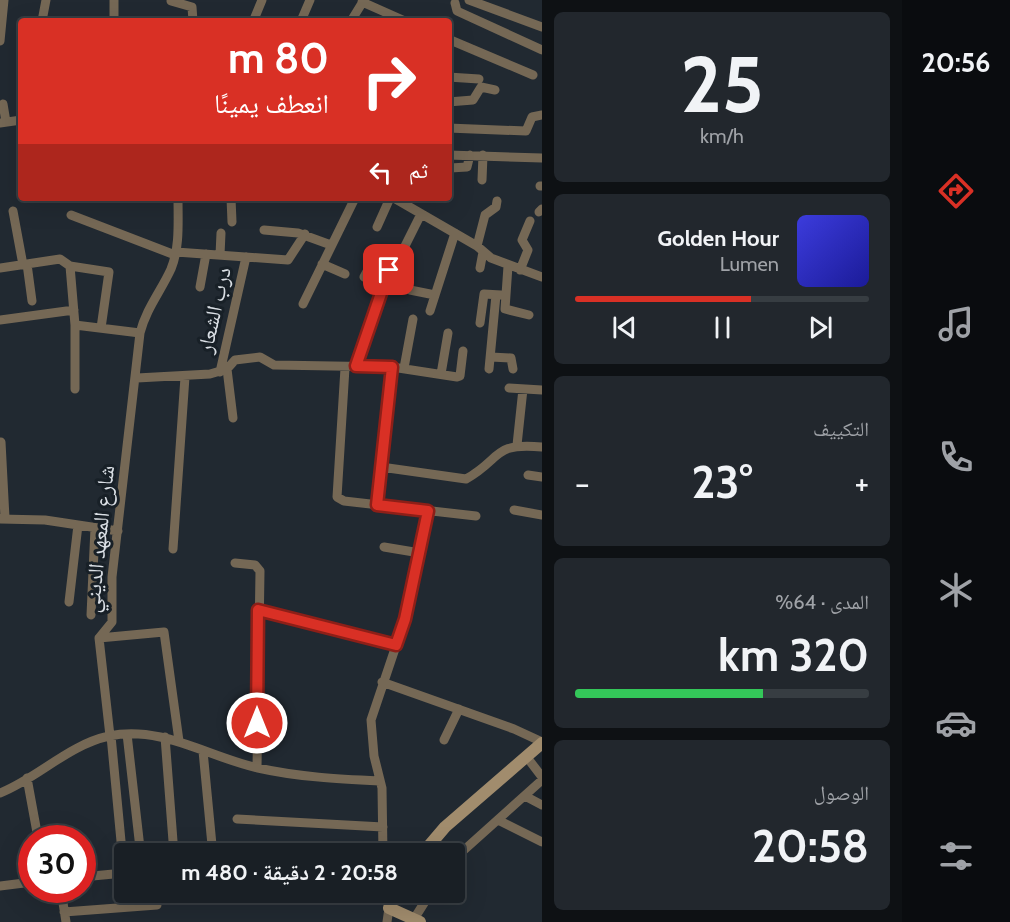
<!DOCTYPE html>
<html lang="ar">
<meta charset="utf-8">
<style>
:root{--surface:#191f25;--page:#22272d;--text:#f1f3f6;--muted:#9fa2a7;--line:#373d42;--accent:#d93025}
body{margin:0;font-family:Cabin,"Noto Naskh Arabic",sans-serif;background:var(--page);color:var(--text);direction:rtl;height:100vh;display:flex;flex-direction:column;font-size:22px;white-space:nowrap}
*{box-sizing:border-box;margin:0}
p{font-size:20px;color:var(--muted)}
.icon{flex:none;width:33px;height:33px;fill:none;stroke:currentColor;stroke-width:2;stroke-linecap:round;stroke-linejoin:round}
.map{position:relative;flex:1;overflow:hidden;direction:ltr}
.panel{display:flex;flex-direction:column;gap:12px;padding:12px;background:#0e1114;width:360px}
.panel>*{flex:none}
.top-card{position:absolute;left:18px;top:18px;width:434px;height:183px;border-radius:6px;box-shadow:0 6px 24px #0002,0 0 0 2px var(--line);direction:rtl;background:#d93025;color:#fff;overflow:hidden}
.speed{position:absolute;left:18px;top:825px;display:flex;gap:12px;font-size:30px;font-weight:700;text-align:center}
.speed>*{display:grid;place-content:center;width:78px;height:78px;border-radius:50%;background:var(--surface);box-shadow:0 6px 24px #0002,0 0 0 2px var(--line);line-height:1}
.speed .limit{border:9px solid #d22;background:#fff;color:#111}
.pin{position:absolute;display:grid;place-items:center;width:51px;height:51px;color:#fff;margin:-26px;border-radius:12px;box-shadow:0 3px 9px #0006}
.me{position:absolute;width:66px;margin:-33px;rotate:0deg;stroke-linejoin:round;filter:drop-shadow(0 0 4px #0008)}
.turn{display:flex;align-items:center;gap:21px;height:126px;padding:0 24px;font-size:27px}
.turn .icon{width:78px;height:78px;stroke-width:2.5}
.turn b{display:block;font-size:42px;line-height:51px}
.then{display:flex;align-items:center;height:57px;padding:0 24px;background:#0003;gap:12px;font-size:22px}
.big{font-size:45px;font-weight:800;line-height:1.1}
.panel .widget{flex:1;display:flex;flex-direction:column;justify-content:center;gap:9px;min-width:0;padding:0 21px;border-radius:9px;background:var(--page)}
.panel .dial{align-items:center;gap:0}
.dial b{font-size:78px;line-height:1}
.song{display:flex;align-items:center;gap:18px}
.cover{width:72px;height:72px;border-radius:9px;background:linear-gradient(135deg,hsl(240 70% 55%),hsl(240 70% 35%))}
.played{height:6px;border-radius:3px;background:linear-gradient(90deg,var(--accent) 60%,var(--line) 60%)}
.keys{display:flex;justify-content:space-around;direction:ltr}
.heat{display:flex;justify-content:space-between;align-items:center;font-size:33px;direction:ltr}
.charge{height:9px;border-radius:4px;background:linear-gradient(90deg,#34c759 64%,var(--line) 0)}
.trip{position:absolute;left:114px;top:843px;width:351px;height:60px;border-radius:6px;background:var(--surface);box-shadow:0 6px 24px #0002,0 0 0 2px var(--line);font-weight:800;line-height:60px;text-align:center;direction:rtl}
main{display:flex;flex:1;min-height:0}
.tabs{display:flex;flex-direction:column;width:108px;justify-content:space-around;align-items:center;background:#0a0c0f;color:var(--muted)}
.tabs .icon{width:42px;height:42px}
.tabs .selected{color:var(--accent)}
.tabs b{font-size:27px;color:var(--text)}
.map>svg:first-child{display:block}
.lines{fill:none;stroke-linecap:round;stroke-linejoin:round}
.street{stroke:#756855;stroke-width:9}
.secondary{stroke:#a18c6d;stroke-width:12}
.route-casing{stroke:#8d1f18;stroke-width:15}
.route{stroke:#d93025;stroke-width:10}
.labels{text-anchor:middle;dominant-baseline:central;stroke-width:6;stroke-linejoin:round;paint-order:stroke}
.street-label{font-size:22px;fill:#dadfe5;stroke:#182027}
</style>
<main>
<nav class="tabs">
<b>20:56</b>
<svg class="icon selected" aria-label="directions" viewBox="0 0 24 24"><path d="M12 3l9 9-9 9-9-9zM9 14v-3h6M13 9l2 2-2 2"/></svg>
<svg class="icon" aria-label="music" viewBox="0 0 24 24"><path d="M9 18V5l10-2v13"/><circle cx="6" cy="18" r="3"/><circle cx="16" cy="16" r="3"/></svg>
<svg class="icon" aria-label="phone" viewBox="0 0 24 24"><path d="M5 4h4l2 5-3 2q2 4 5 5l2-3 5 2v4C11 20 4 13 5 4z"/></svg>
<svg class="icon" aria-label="climate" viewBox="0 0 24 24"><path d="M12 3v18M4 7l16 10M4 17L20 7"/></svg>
<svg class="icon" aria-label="car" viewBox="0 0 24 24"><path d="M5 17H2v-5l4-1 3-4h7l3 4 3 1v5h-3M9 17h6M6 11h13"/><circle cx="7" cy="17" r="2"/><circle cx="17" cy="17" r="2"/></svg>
<svg class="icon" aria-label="filters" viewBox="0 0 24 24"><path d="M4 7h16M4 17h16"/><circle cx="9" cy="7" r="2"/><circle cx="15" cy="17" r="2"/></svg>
</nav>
<section class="panel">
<div class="widget dial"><b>25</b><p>km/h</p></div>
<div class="widget">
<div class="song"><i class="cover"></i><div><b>Golden Hour</b><p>Lumen</p></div></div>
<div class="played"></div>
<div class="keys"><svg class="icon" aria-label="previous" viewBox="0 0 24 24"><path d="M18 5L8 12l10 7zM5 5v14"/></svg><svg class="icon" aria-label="pause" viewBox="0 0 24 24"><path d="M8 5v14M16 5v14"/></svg><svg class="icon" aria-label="next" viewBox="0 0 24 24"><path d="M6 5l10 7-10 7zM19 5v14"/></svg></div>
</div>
<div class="widget"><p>التكييف</p>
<div class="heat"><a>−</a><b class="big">23°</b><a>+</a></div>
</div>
<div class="widget"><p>المدى · 64%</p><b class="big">320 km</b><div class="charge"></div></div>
<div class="widget"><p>الوصول</p><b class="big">20:58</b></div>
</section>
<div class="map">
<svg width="542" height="922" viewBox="0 0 542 922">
<rect width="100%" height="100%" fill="#212931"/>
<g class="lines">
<!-- street -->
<path class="street" d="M114 0V21
M469 0 542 27
M171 1 192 7 193 21
M362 2 405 21
M455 3 457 11 542 50
M255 17 262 0
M42 21 46 0
M301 21 310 0
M351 21 364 0
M448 39 533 75
M0 41 4 0
M448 77 479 79
M448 102 473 100 481 87 495 90
M3 104 6 122
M0 123 21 120
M448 128 526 131 532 117 542 115
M448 155 542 158
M450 168 467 167 470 155
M482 180 483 155
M540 186H542
M231 198 232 222
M394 198 477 246 491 258 542 277
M13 211 23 265
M539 212 542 209
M71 215 175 255
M377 227 390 198
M264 230 298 233 331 245
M477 246 485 215 496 207 497 201
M176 252 288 260 305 234
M220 255 221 233
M27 264 32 301
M322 264 345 274
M70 266 109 272 101 328
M508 266 505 309 529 315
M0 268 60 259 70 266 75 325V389
M480 268 483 252
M520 270 528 250 522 240 530 221
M364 277 376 255 380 253 396 261
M200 287 206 254
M410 290 435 295
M303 304 355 198
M430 311 455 233
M0 320 74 310
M480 323 484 294 501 295
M75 325 140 333
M491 357 511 358 513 369
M356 366 389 270 401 254 421 214
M345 368 337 497 344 501 476 516
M404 368 413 319
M227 369 233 418
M489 369 496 295
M220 372 246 257
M441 374 448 333
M137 378 210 374 227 369 235 360 260 357 274 365 392 367 457 377 460 376 463 351
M509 388 542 390
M1 442 5 518
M517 445 523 389
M381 467 466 479C502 459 492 442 542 447
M528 475 542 477
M377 505 392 367
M514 510 542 515
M0 519 45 520 118 531
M384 547 420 553
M173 549 185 377
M235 563 255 565 260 571 257 768
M69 602 78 525
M258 610 396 645
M91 615 95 528
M99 638 164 632 179 741
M382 682 514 729 542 742
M127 734 140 848
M110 736 99 638 112 622V577L140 333C146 309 161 291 171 269 180 247 178 222 178 198
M111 736 121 841
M165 737 174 854
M444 740 459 709
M203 751 212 845
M526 756 542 777
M27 778 38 838
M0 793C38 778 68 745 109 736 162 725 208 757 258 768 298 777 339 779 380 781
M525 796 542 805
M237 819 383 827
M498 820 542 842
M383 854 382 788 374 756 371 720 405 619 428 511
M454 859 542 780
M82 877 124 873
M0 886 32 882
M61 890 66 922
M64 912 157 905
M414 919 431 892
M387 922 389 908"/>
<!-- secondary -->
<path class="secondary" d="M422 854 445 827 542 743
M394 892 389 908 420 922"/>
</g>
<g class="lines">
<defs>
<path id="route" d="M257 723 258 610 396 645 405 619 428 511 377 505 392 367 356 366 389 270"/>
</defs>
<!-- route casing -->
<use href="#route" class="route-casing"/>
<!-- route -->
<use href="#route" class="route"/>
</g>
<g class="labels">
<!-- street labels -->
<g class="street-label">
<text transform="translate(214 310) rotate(-77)">درب الشعار</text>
<text transform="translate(99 539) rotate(-84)">شارع المعهد الديني</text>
</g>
</g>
</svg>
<div class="speed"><div class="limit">30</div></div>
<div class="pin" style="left:389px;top:270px;background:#d93025"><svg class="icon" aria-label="arrive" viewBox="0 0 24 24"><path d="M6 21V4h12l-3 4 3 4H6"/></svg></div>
<svg class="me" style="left:257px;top:723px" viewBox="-20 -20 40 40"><circle r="17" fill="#d93025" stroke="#fff" stroke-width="3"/><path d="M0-11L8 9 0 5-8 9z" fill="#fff"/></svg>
<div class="trip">20:58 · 2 دقيقة · 480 m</div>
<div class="top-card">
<div class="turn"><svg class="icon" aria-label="right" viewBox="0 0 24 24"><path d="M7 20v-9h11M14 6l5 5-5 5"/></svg><div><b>80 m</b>انعطف يمينًا</div></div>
<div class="then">ثم<svg class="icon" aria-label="left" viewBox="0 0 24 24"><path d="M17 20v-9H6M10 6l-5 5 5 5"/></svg></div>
</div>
</div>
</main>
